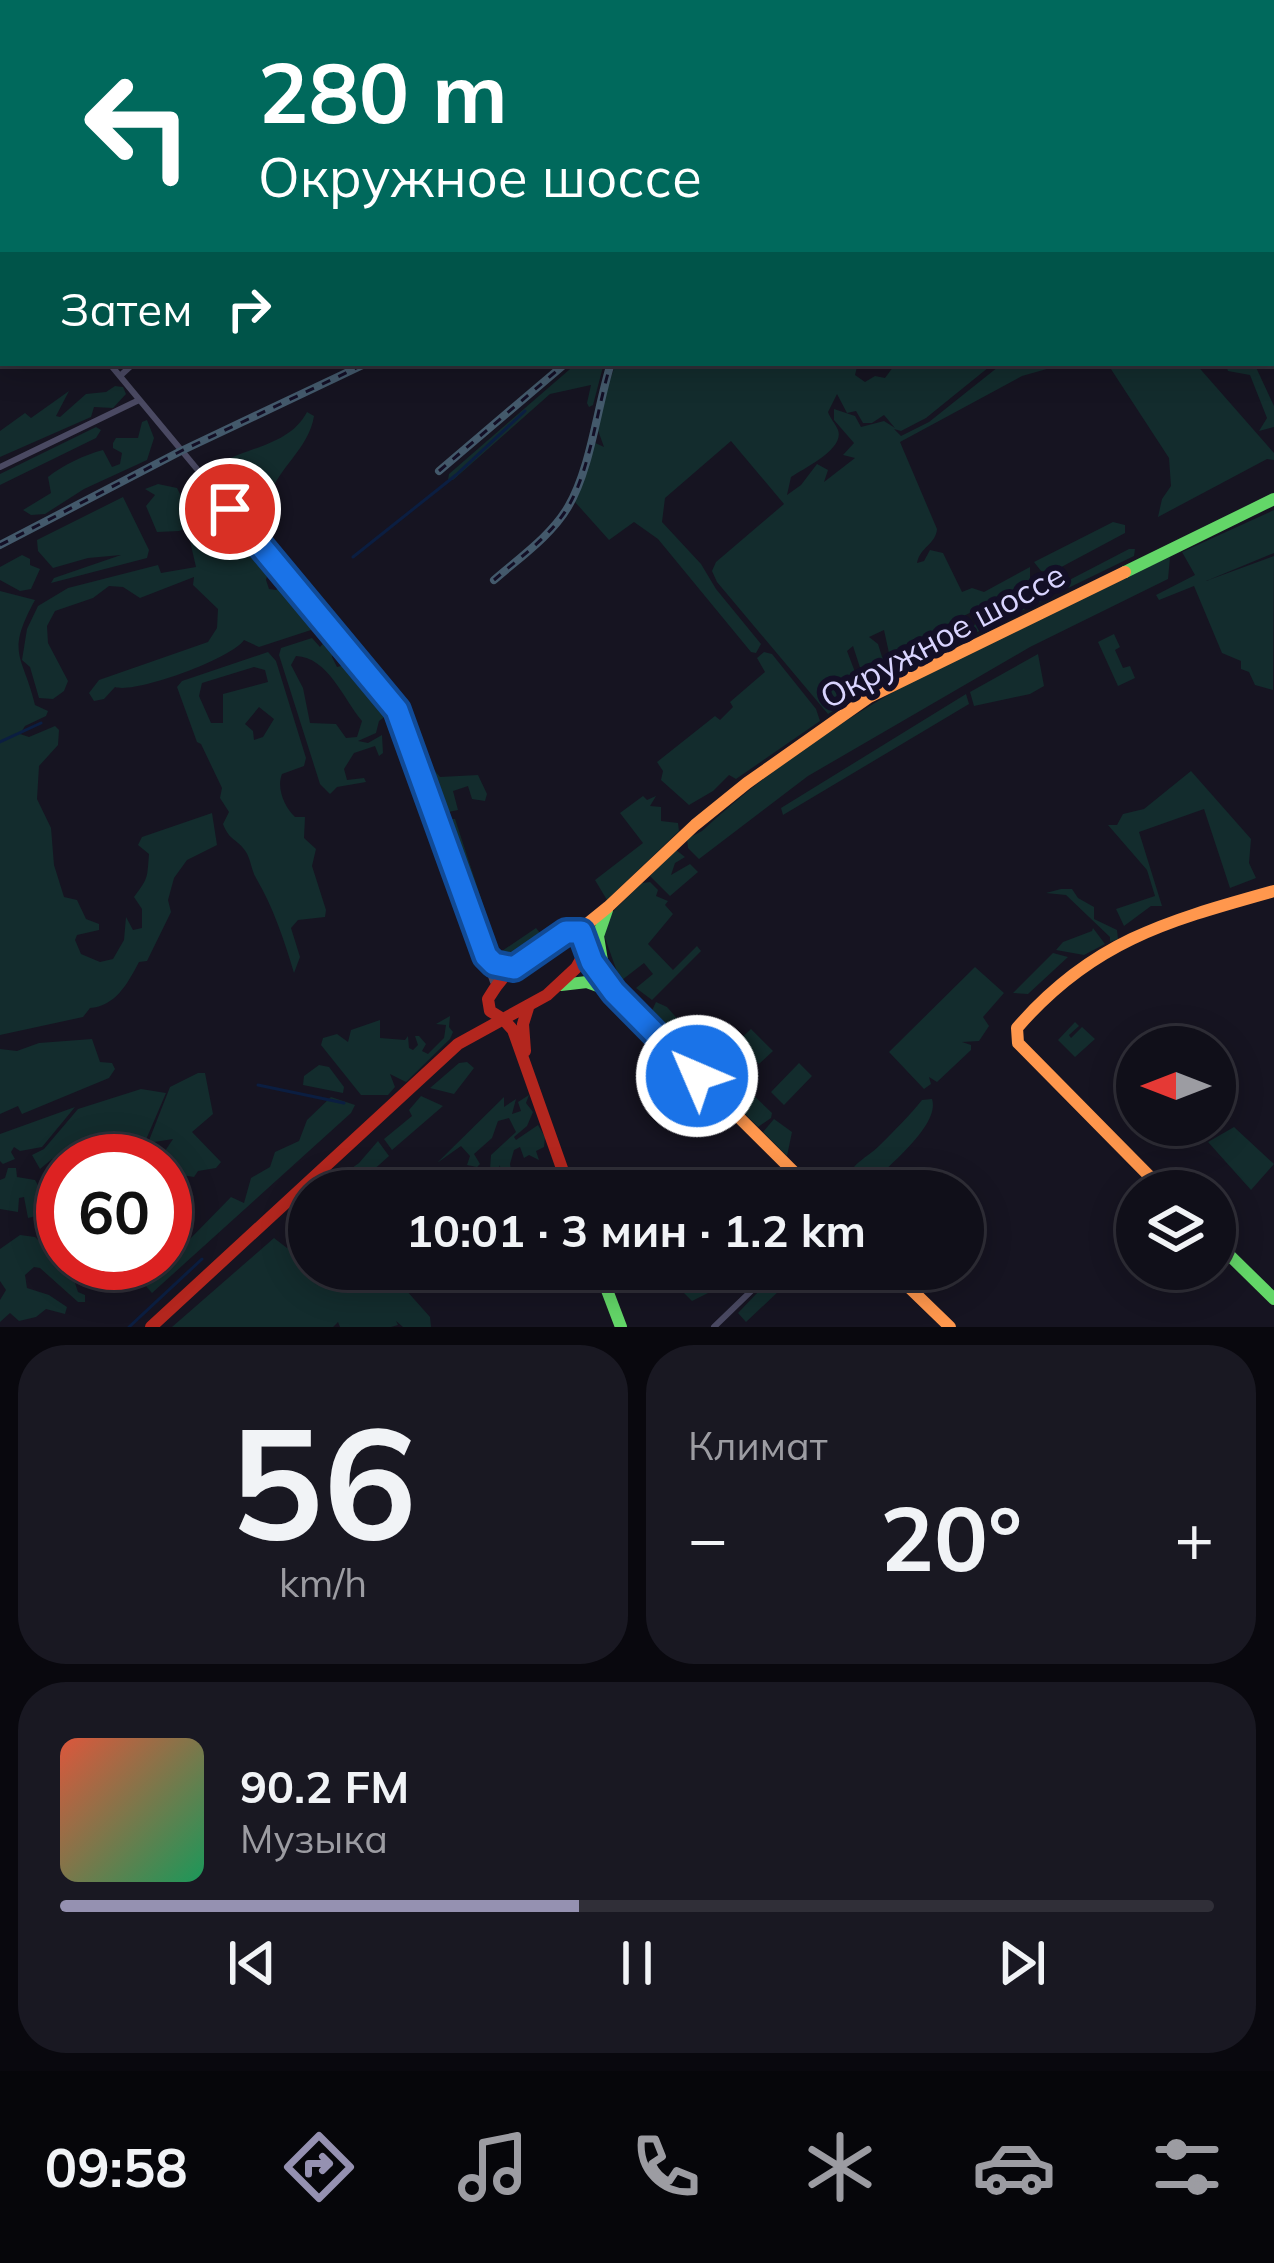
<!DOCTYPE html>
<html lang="ru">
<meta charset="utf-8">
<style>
:root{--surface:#100f19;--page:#191822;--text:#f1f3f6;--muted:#9c9ca2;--line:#302f38;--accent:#9591b1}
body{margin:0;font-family:Mulish,sans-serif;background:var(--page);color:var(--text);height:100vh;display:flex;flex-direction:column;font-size:45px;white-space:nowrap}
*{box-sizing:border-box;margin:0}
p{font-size:39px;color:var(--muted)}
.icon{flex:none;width:66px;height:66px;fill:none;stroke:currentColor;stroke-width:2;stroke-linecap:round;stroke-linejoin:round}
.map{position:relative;height:1327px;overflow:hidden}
.side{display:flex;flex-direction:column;gap:18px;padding:18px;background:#09080e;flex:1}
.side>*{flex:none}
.hud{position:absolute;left:0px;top:0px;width:1275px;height:366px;box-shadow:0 6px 30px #0003,0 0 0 3px var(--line);background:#00695c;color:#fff;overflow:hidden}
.needle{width:78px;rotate:270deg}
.tools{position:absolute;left:1116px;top:1026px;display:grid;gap:24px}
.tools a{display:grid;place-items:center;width:120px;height:120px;border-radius:50%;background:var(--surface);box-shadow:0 6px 30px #0003,0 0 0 3px var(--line);font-size:60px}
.speed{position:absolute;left:36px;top:1134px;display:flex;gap:24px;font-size:60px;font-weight:700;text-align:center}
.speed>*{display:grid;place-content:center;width:156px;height:156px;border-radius:50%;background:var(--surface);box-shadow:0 6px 30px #0003,0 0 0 3px var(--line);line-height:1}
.speed .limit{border:18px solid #d22;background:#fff;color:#111}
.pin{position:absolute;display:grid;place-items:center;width:102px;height:102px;color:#fff;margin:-51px;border:6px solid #fff;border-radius:50%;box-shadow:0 3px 12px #0007}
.me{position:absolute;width:132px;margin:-66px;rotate:315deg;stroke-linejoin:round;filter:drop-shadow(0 0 9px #0008)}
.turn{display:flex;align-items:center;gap:42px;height:252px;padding:0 60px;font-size:54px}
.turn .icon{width:156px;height:156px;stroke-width:2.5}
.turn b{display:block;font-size:84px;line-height:102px}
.then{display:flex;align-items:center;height:114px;padding:0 60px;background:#0003;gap:24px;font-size:45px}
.big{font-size:90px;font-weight:700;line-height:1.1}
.side .tile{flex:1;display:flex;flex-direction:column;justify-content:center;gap:18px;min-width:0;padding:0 42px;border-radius:48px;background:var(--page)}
.side .dial{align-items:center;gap:0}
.dial b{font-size:156px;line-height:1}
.song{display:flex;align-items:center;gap:36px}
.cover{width:144px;height:144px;border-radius:18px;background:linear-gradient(135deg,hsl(10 70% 55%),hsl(150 70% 35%))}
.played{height:12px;border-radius:6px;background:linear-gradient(90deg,var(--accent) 45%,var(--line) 45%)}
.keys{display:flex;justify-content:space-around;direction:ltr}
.heat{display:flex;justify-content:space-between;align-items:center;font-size:66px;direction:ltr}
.side .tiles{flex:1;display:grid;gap:18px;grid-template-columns:1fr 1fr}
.tile:last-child{grid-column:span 2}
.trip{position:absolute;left:288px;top:1170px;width:696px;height:120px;border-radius:60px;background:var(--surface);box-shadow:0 6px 30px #0003,0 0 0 3px var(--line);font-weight:700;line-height:120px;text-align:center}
.dock{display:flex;height:192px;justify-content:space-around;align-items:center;background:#06060a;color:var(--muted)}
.dock .icon{width:84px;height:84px}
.dock .on{color:var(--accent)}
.dock b{font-size:54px;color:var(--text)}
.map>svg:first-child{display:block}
.green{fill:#132c2d;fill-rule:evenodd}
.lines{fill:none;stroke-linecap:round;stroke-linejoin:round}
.stream{stroke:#0b1e41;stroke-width:3}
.street{stroke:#4a4962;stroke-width:6}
.fast{stroke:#63d668;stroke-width:12}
.slow{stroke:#ff974d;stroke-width:12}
.jam{stroke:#b3261e;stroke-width:12}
.rail-casing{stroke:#43596b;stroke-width:8}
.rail{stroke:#130f26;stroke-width:3;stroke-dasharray:9;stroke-linecap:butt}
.route-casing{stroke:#114b97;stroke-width:30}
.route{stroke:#1a73e8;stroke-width:21}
.labels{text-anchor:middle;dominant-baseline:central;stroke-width:12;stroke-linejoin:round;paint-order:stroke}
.street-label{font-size:33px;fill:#d9d4ff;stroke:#130f26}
</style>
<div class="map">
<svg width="1274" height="1327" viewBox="0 0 1274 1327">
<rect width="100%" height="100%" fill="#161421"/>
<!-- green -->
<path class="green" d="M262 0H734V3Z
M850 0H1079L848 3Z
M1185 0H1273L1274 198 1272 3H1179Z
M577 363H604L593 405 589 407 587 403 591 385 550 394 453 480H448L449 474Z
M616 363H858L855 375 865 382 875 376 885 378 896 363H994L926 418 901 431 894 429 901 436 929 422 1003 363H1068L1022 376 900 442 937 529C936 544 920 547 917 563L924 561 930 550 943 553 962 592 972 588 984 592 1030 567V583L889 653 884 630 869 637 878 644 889 679 873 689 866 686 853 646 847 651 863 693 828 714 717 582 712 571 716 562 784 504 731 441 665 498 662 522 701 564 716 589 761 644 756 653 751 652 658 539 634 522 609 540 575 502 593 442 604 447 595 422ZM837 394 847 413 856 411 863 423H872L884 415 895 428 884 421 861 427 855 416 834 409V420L854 443 843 455 855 458 824 482 828 470 817 464 801 485 787 495 791 477C804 468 845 449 838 430 835 423 830 418 828 412Z
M1107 363H1195L1274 453V460L1267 459 1158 517 1162 499 1171 486 1169 458Z
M1225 363H1254L1274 406V427L1259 431 1267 418 1250 375 1228 371Z
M115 386 123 387 126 394 113 408 94 407 91 417 0 457V431L25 413 31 418 69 391 56 416 60 417 86 394 106 392Z
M307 412 314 416C309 449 277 468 268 500 263 517 278 518 264 545L213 479 211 470C237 447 288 449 307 412Z
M147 420 154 438 147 460 84 489 45 514 31 515 23 510 51 493 48 477C63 465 84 455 103 450L112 467 120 464 122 453 113 448V443L116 438H138L142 422Z
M96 427 101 430 96 438 0 485V474Z
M195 475 221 505 222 512 211 516 192 491Z
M158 484 177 488 182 498 193 499 205 515 204 522 179 531 157 532 146 506 155 495 145 489Z
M123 497 149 550 147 558 51 583 54 578 121 555 88 558 53 568 38 551 37 540Z
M1274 510V553L1206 581 1274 556 1273 690 1255 685 1249 672 1241 669V661L1222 653 1194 586 1159 600 1156 595 1195 575 1182 552Z
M227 514 270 567 266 580 269 589 276 590 286 583 313 617 311 630 259 647 244 640C231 659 135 694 115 687L104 699 94 701 89 693 99 680 208 642 217 628 218 609 193 585 194 577 140 598 123 587 109 586 93 598 55 611 47 626 48 643 68 681 64 691 53 699 39 698 30 667 22 660 27 629 38 606 68 588 154 566 158 565 161 573 196 567 190 541 214 530 215 522Z
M1113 522 1125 525V533L1052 572 1041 571 1034 562Z
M1129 549H1135L1134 556 1060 592 1052 589Z
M22 555 30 559V565L40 569 31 589 20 591 0 580V567Z
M1170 557 1168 579 1030 647 808 776 699 859 688 848 687 839 702 831C837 706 1004 630 1170 557Z
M0 591 35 600C5 655 23 654 35 705L48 711 46 716 25 726 20 734 29 737 55 726 59 730 58 745 39 766 37 799 51 828 54 865 64 897 77 900 86 919 99 924V930L77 935 75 940 81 954 100 962 113 959 124 940 126 917 133 930 142 928V909L134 897C149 877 147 878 149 854L138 845 142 837 212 813 217 845 187 860 174 878 168 900 171 912 147 961 139 962C127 985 115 1006 90 1008L83 1017 0 1035Z
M1040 595 1042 601 923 658 903 672 897 671 954 634Z
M1114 634 1120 647 1115 650 1123 668 1130 666 1135 678 1118 686 1098 642Z
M312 638 320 647 327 639 335 644 332 657 337 667 353 663 390 713 379 721 376 733 358 741 368 743 382 735 383 753 379 756 375 746 354 753 344 769 347 780 364 778 366 782 337 787 330 794 320 784 279 655 281 648ZM296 656C328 657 344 700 362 721L357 737 346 738 336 724 310 723 303 688 291 665Z
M268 652 276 661 306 758 304 766 282 774C276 788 285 808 295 817H305L304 838 316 849 312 866 326 910 325 917 298 920 291 928 300 957 294 973C284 939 273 907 256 878 251 869 251 860 246 852 237 838 230 842 223 824L229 812 220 798 222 788 201 744 197 742 177 687 182 681ZM254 667 265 670 268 682 223 694V723H211L199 696 202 683ZM259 707 274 719 263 737 254 740 253 731 245 724Z
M764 652 772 654 816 709 820 721 736 779 729 775 713 791 689 805 661 780 663 771 657 762 715 716 720 720 733 707 730 702 765 672 757 658Z
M1038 654 1044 686 1030 694 974 706 970 692Z
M966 694 969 704 783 815 781 808Z
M426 748 430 765 440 777 478 775 487 794 485 801 472 799 468 786 453 791 458 810 439 814 420 752Z
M1191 771 1251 839 1249 863 1256 878 1230 888 1204 809 1139 832 1162 906H1151L1124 926 1116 909 1155 896 1147 870 1108 825H1117L1123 814 1144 809Z
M643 796 647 800 656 796 650 806 661 807V821L678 823 679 831 607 900 595 880 643 843 620 813Z
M448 819H455L499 953 536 928 544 938 514 962 490 954 446 837Z
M676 850 685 857 675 863 671 875 690 864 698 872 670 896 650 876Z
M650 882 658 890 656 896 668 901 665 905 673 914 648 944 673 970 697 946 701 951 652 1000 636 988 653 974 644 963 622 980 643 1003 620 980 600 924 642 883Z
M1061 889H1072L1078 898 1094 907V919L1117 930 1118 939 1110 942V937L1066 895 1046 893Z
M1093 928 1105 944 1084 955 1056 950 1063 942 1092 931Z
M1053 953 1068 957 1028 994 1013 993Z
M975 967 1004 993 983 1017 989 1026 979 1041 962 1042 971 1045V1050L937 1082 929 1077 931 1084 924 1089 889 1052Z
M656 1002 667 1007 725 1073 728 1071 772 1113 771 1118 758 1127 649 1017Z
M450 1016 449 1027 453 1032 450 1039 406 1082 390 1074 395 1087 388 1095H361L321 1045 323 1038 337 1034 348 1042 351 1030 380 1020V1038L405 1040 408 1036 409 1048 413 1050 418 1045 415 1036H419L426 1044 422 1051 428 1054 444 1038 446 1025 436 1024Z
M1075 1022 1079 1026 1069 1035 1071 1038 1082 1027 1095 1039 1075 1057 1058 1040Z
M751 1029 773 1051 759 1064 737 1042Z
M92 1039 100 1062 112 1063 115 1069 109 1078 22 1114 18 1106 0 1114V1049L17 1051 39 1043Z
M467 1062 474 1068 454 1094 430 1088 459 1063Z
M799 1063 812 1076 784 1105 771 1092Z
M319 1065 329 1067 344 1087 343 1093 303 1085 304 1076Z
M198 1073H205L213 1114 192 1132 221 1162 216 1168 198 1171 194 1177 181 1175 178 1167 168 1171 171 1163 165 1151 173 1139 148 1143 170 1087Z
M141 1089 166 1093 145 1142C125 1143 114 1131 93 1135L75 1161H63V1166L52 1159 40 1169 32 1155 44 1149 78 1109Z
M529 1095 526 1103 533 1112 527 1126 514 1137 516 1140 538 1125 545 1137 544 1147 536 1151 539 1160 529 1155 524 1158 520 1147 514 1150 510 1164 512 1176 507 1178 499 1165 501 1179 498 1182 490 1170 491 1155 516 1132 509 1118 498 1121 492 1138 474 1154 480 1164 477 1167 467 1165 470 1156 461 1146 437 1163 504 1097V1107L516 1099 512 1114 521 1111 518 1102Z
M421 1096 443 1106 392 1150 384 1139 412 1116 409 1110Z
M331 1097 355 1105 351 1113 152 1293 145 1285 231 1197 244 1203 251 1178 270 1167 275 1152 299 1141 307 1120Z
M932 1099C941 1126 882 1171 863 1191H846C848 1162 863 1162 880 1145 894 1131 910 1115 922 1100Z
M75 1107 42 1147 20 1151 14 1147 11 1152 15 1159 3 1164 0 1161V1134Z
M774 1119 792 1132 787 1156 763 1132Z
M1234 1127 1274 1164 1251 1190 1208 1142Z
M107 1135 123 1143 132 1161H79L97 1138Z
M378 1141 389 1156 350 1191H320L359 1163Z
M8 1168H16L17 1177 35 1180 53 1212 28 1218 24 1197 19 1198 18 1212 0 1209V1180L5 1178Z
M20 1235 35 1237 63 1263 79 1264 75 1283 78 1292 85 1295V1302H78L40 1268 34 1267 25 1275 27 1288 49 1295 67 1307 65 1314 46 1309 36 1317 19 1321 10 1313 0 1322V1300L6 1290 0 1281V1249Z
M274 1238 287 1248 292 1243 298 1250 309 1240V1269H414L434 1288 428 1293 413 1282 406 1290 430 1317 431 1327H403L396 1321 398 1325 391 1327H340L338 1322 333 1327H172Z
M661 1269H690L705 1283 708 1293 692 1301 672 1281 670 1272 655 1282Z
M780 1269 798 1273 746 1322 738 1313Z"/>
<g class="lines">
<!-- stream -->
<path class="stream" d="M353 557 456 475 525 411
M0 742 41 723
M258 1085 344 1103
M129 1327 202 1259"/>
<!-- street -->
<path class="street" d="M254 0 258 3
M72 3 77 0
M351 3 355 0
M0 26H3
M0 290 3 292
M109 363 397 710 493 982
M120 376 134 363
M0 467 139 400
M714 1327 774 1269"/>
<!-- fast -->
<path class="fast" d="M1125 572 1274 499
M603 967 598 936 607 910
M561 985 587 982 609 990
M1215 1241 1274 1299
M599 1269 621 1327"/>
<!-- slow -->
<path class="slow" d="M571 930 587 924 608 907 695 825 747 783 869 697 1125 572
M587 949 613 992 813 1191
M1164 1191 1018 1043 1017 1028C1092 941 1167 921 1274 891
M890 1269 950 1327"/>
<!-- jam -->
<path class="jam" d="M503 1019 513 1030 570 1191
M525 1051 523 1024 528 1008
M151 1327 458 1044 547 995 576 968 587 949 581 933C543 932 506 969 488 999L490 1011 503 1019"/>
<defs>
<path id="rail" d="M1121 3 1127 0
M439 471 566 363
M0 545 181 451 367 363
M494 580C519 558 551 536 568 507 591 468 597 407 611 363"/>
</defs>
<!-- rail casing -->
<use href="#rail" class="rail-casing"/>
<!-- rail -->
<use href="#rail" class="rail"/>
</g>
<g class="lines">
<defs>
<path id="route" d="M230 509 397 710 486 956 494 964 514 968 566 932H581L592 962 614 992 697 1076"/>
</defs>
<!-- route casing -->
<use href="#route" class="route-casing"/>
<!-- route -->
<use href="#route" class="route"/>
</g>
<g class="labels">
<!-- street labels -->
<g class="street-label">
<text transform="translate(942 635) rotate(-28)">Окружное шоссе</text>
</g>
</g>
</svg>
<div class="tools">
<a><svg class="needle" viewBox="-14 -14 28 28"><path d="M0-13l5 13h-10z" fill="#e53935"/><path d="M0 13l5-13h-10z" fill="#9c9ca2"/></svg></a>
<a><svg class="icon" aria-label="layers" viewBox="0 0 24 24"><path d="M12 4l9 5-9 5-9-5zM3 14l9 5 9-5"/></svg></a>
</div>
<div class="speed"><div class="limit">60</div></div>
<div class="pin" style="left:230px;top:509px;background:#d93025"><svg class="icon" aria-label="arrive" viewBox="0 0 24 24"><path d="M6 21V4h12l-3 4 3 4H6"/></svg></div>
<svg class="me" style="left:697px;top:1076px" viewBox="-20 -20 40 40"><circle r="17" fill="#1a73e8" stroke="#fff" stroke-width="3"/><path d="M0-11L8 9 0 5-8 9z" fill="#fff"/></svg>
<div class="trip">10:01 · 3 мин · 1.2 km</div>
<div class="hud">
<div class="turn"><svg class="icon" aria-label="left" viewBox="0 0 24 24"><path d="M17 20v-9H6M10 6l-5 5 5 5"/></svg><div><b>280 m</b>Окружное шоссе</div></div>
<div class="then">Затем<svg class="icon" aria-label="right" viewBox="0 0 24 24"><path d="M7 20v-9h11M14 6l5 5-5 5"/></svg></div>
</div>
</div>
<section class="side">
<div class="tiles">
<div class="tile dial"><b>56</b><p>km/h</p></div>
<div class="tile"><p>Климат</p>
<div class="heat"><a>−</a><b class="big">20°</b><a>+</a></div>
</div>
<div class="tile">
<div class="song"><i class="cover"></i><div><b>90.2 FM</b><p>Музыка</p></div></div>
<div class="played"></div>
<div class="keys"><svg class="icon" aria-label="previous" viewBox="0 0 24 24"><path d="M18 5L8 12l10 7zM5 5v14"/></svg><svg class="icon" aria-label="pause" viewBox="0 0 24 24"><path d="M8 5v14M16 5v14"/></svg><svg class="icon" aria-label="next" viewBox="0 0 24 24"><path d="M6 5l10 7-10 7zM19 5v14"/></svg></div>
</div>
</div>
</section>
<nav class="dock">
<b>09:58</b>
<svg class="icon on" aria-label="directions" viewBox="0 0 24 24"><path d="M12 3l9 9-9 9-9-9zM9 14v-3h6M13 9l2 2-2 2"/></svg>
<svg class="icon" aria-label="music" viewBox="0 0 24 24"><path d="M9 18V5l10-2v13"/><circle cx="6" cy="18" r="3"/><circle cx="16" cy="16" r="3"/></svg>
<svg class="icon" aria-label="phone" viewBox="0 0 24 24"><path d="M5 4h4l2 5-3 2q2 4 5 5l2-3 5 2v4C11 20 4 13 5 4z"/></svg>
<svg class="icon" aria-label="climate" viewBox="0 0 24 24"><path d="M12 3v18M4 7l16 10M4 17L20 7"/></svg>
<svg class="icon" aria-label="car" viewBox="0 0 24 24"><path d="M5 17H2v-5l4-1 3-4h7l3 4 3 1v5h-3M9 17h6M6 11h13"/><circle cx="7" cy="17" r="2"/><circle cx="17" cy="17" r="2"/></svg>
<svg class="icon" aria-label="filters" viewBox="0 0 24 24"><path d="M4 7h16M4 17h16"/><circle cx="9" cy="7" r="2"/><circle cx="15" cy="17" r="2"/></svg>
</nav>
